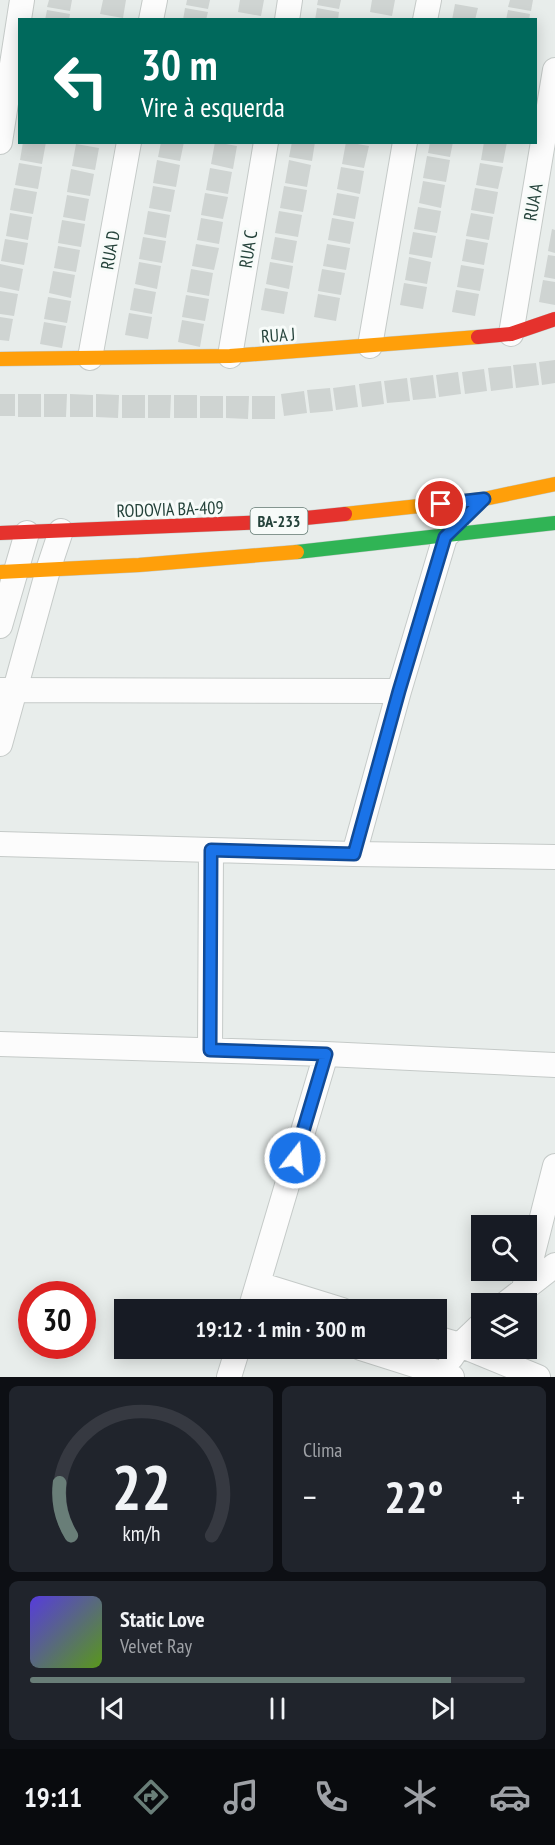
<!DOCTYPE html>
<html lang="pt">
<meta charset="utf-8">
<style>
:root{--surface:#171b24;--page:#20242c;--text:#f1f3f6;--muted:#9ea1a6;--line:#363941;--accent:#697e78}
body{margin:0;font-family:"PT Sans Narrow",sans-serif;background:var(--page);color:var(--text);height:100vh;display:flex;flex-direction:column;font-size:22px;white-space:nowrap}
*{box-sizing:border-box;margin:0}
p{font-size:20px;color:var(--muted)}
.icon{flex:none;width:33px;height:33px;fill:none;stroke:currentColor;stroke-width:2;stroke-linecap:round;stroke-linejoin:round}
.map{position:relative;height:1377px;overflow:hidden}
.sheet{display:flex;flex-direction:column;gap:9px;padding:9px;background:#0d0f14;flex:1}
.sheet>*{flex:none}
.banner{position:absolute;left:18px;top:18px;width:519px;height:126px;border-radius:0px;box-shadow:0 3px 15px #0003;background:#00695c;color:#fff;overflow:hidden}
.buttons{position:absolute;left:471px;top:1215px;display:grid;gap:12px}
.buttons a{display:grid;place-items:center;width:66px;height:66px;border-radius:0px;background:var(--surface);box-shadow:0 3px 15px #0003;font-size:30px}
.speed{position:absolute;left:18px;top:1281px;display:flex;gap:12px;font-size:30px;font-weight:700;text-align:center}
.speed>*{display:grid;place-content:center;width:78px;height:78px;border-radius:50%;background:var(--surface);box-shadow:0 3px 15px #0003;line-height:1}
.speed .limit{border:9px solid #d22;background:#fff;color:#111}
.pin{position:absolute;display:grid;place-items:center;width:51px;height:51px;color:#fff;margin:-26px;border:3px solid #fff;border-radius:50%;box-shadow:0 2px 6px #0007}
.me{position:absolute;width:66px;margin:-33px;rotate:16deg;stroke-linejoin:round;filter:drop-shadow(0 0 4px #0008)}
.turn{display:flex;align-items:center;gap:21px;height:126px;padding:0 24px;font-size:27px}
.turn .icon{width:78px;height:78px;stroke-width:2.5}
.turn b{display:block;font-size:42px;line-height:51px}
.big{font-size:45px;font-weight:700;line-height:1.1}
.sheet .card{flex:1;display:flex;flex-direction:column;justify-content:center;gap:9px;min-width:0;padding:0 21px;border-radius:9px;background:var(--page)}
.sheet .dial{align-items:center;gap:0}
.dial svg{height:156px;overflow:visible;fill:none;stroke:var(--line);stroke-width:7;stroke-linecap:round;text-anchor:middle}
.dial text{fill:var(--text);stroke:none}
.song{display:flex;align-items:center;gap:18px}
.cover{width:72px;height:72px;border-radius:9px;background:linear-gradient(135deg,hsl(250 70% 55%),hsl(90 70% 35%))}
.played{height:6px;border-radius:3px;background:linear-gradient(90deg,var(--accent) 85%,var(--line) 85%)}
.keys{display:flex;justify-content:space-around;direction:ltr}
.heat{display:flex;justify-content:space-between;align-items:center;font-size:33px;direction:ltr}
.sheet .tiles{flex:1;display:grid;gap:9px;grid-template-columns:1fr 1fr}
.card:last-child{grid-column:span 2}
.trip{position:absolute;left:114px;top:1299px;width:333px;height:60px;border-radius:0px;background:var(--surface);box-shadow:0 3px 15px #0003;font-weight:700;line-height:60px;text-align:center}
.tabs{display:flex;height:96px;justify-content:space-around;align-items:center;background:#090b0e;color:var(--muted)}
.tabs .icon{width:42px;height:42px}
.tabs .active{color:var(--accent)}
.tabs b{font-size:27px;color:var(--text)}
.map>svg:first-child{display:block}
.building{fill:#cfd4d2}
.lines{fill:none;stroke-linecap:round;stroke-linejoin:round}
.street-casing{stroke:#c5cac8;stroke-width:26}
.fast-casing{stroke:#c3cbc8;stroke-width:15}
.slow-casing{stroke:#c3cbc8;stroke-width:15}
.jam-casing{stroke:#c3cbc8;stroke-width:15}
.street{stroke:#fcfcfc;stroke-width:24}
.fast{stroke:#30b455;stroke-width:14}
.slow{stroke:#ff9f0a;stroke-width:14}
.jam{stroke:#e5322d;stroke-width:14}
.route-casing{stroke:#114b97;stroke-width:15}
.route{stroke:#1a73e8;stroke-width:10}
.labels{text-anchor:middle;dominant-baseline:central;stroke-width:6;stroke-linejoin:round;paint-order:stroke}
.shield{fill:#f7fbf9;stroke:#637a73;stroke-width:1.5}
.shield-label{font-size:16px;font-weight:bold;fill:#24423a}
.street-label{font-size:18px;fill:#24423a;stroke:#f7fbf9}
</style>
<div class="map">
<svg width="555" height="1377" viewBox="0 0 555 1377">
<rect width="100%" height="100%" fill="#e8edeb"/>
<!-- building -->
<path class="building" d="M49 0H72L70 11 47 7Z
M103 0H126L123 18 100 14Z
M187 0H210L208 9 186 5Z
M240 0H264L261 16 238 12Z
M318 0H341L339 9 317 5Z
M372 0H395L392 16 370 12Z
M510 0H533L531 11 508 7Z
M455 4 478 8 475 20H452Z
M185 8 208 12 206 20H183Z
M317 8 339 12 338 20H315Z
M47 10 70 14 69 20H45Z
M508 10 530 14 529 20H506Z
M23 142H46L42 164 20 160Z
M161 142H184L180 161 158 157Z
M215 142 237 146 233 169 211 164Z
M292 142H315L312 161 289 157Z
M346 142 369 146 364 168 342 164Z
M430 142H453L450 157 428 153Z
M484 142H507L503 163 481 160Z
M76 144 99 148 95 170 72 166Z
M427 156 450 160 446 182 423 178Z
M157 160 180 165 176 187 153 183Z
M289 160 311 165 307 187 285 183Z
M19 163 42 167 38 189 15 185Z
M480 163 503 167 498 189 476 185Z
M341 167 364 171 360 194 337 189Z
M210 168 232 172 228 194 206 190Z
M71 169 94 174 90 196 67 192Z
M423 181 445 185 441 208 419 203Z
M153 186 175 190 171 212 149 208Z
M284 186 307 190 303 212 280 208Z
M14 188 37 192 33 214 10 210Z
M475 188 498 192 494 214 471 210Z
M205 193 228 197 223 219 201 215Z
M337 193 359 197 355 219 333 215Z
M67 195 89 199 85 221 63 217Z
M418 207 441 211 437 233 414 229Z
M148 211 170 215 166 238 144 234Z
M279 211 302 215 298 237 275 233Z
M10 213 32 217 28 240 6 236Z
M471 213 493 217 489 240 466 236Z
M201 218 223 222 219 244 197 240Z
M332 218 354 222 350 244 328 240Z
M62 220 85 224 81 247 58 243Z
M552 229 555 230V253L548 251Z
M413 232 436 236 432 258 409 254Z
M143 237 166 241 162 263 139 259Z
M275 237 297 241 293 263 271 259Z
M5 239 28 243 24 265 1 261Z
M466 239 488 243 484 265 462 261Z
M196 244 219 248 214 270 192 266Z
M327 244 350 248 346 270 323 266Z
M58 246 80 250 76 272 54 268Z
M548 255 555 256V279L544 277Z
M409 257 431 262 427 284 405 280Z
M139 262 161 266 157 289 135 284Z
M270 262 293 266 289 289 266 284Z
M0 264 23 269 19 291 0 287Z
M461 265 484 269 480 291 457 287Z
M191 269 213 273 209 296 187 292Z
M322 269 345 273 341 295 318 291Z
M53 271 75 275 71 298 49 293Z
M543 280 555 282V305L539 302Z
M404 283 427 287 423 309 400 305Z
M134 288 156 292 152 314 130 310Z
M265 288 288 292 284 314 261 310Z
M456 290 479 294 475 316 452 312Z
M0 291 18 294 14 316 0 314Z
M318 294 340 298 336 321 314 317Z
M186 295 209 299 205 321 182 317Z
M48 297 71 301 67 323 44 319Z
M129 313 152 317 148 339 125 335Z
M0 317 13 319 9 341 0 340Z
M182 320 204 324 200 347 178 342Z
M44 322 66 326 62 348 40 344Z
M555 360V383L542 385 539 362Z
M536 363 539 385 516 388 513 365Z
M511 366 513 388 491 391 488 368Z
M484 369 487 391 465 394 462 372Z
M458 372 461 394 439 397 436 375Z
M433 375 436 398 413 400 410 378Z
M407 378 410 401 387 403 384 381Z
M381 381 384 404 362 407 359 384Z
M355 385 358 407 336 410 333 388Z
M330 388 333 411 310 413 307 390Z
M304 391 307 413 284 416 281 394Z
M0 394H15V416H0Z
M18 394H41V417H18Z
M44 394H67L66 417H44Z
M70 394 93 395V417H70Z
M96 394 119 395 118 418 96 417Z
M122 395H145V418H122Z
M148 395H171L170 418H148Z
M174 395H197V418H174Z
M200 396H223V418H200Z
M226 396H249L248 419 226 418Z
M252 396H275V419H252Z"/>
<g class="lines">
<defs>
<path id="street" d="M151 20 155 0
M287 20 290 0
M425 20 429 0
M0 142 22 0
M511 334 555 70
M370 346 405 142
M230 356 266 142
M90 358 129 142
M0 626 27 533
M0 690 399 691
M0 744 48 570 61 531
M0 844 354 854 555 857
M354 854 399 691 445 537 456 526
M0 1044 326 1054 555 1065
M210 1050 211 850
M258 1284 342 1310
M524 1288 555 1166
M505 1304 555 1265
M250 1310 326 1054
M436 1338 460 1345 538 1377
M361 1348 452 1377
M451 1358 460 1345 482 1324
M229 1377 238 1348"/>
<path id="fast" d="M297 552 555 523"/>
<path id="slow" d="M0 359 230 356 478 337
M345 514 484 499 555 484
M0 572 139 565 297 552"/>
<path id="jam" d="M478 337 511 334 555 319
M0 533 266 522 345 514"/>
</defs>
<!-- street casing -->
<use href="#street" class="street-casing"/>
<!-- fast casing -->
<use href="#fast" class="fast-casing"/>
<!-- slow casing -->
<use href="#slow" class="slow-casing"/>
<!-- jam casing -->
<use href="#jam" class="jam-casing"/>
<!-- street -->
<use href="#street" class="street"/>
<!-- fast -->
<use href="#fast" class="fast"/>
<!-- slow -->
<use href="#slow" class="slow"/>
<!-- jam -->
<use href="#jam" class="jam"/>
</g>
<g class="lines">
<defs>
<path id="route" d="M295 1158 326 1054 210 1050 211 850 354 854 399 691 445 537 484 499 441 504"/>
</defs>
<!-- route casing -->
<use href="#route" class="route-casing"/>
<!-- route -->
<use href="#route" class="route"/>
</g>
<g class="labels">
<!-- shield labels -->
<rect class="shield" x="250.5" y="508" width="57" height="26" rx="4.5"/>
<g class="shield-label">
<text x="279" y="521">BA-233</text>
</g>
<!-- street labels -->
<g class="street-label">
<text transform="translate(533 202) rotate(-80)">RUA A</text>
<text transform="translate(248 249) rotate(-81)">RUA C</text>
<text transform="translate(110 250) rotate(-80)">RUA D</text>
<text transform="translate(278 335) rotate(-4)">RUA J</text>
<text transform="translate(170 509) rotate(-2)">RODOVIA BA-409</text>
</g>
</g>
</svg>
<div class="buttons">
<a><svg class="icon" aria-label="search" viewBox="0 0 24 24"><circle cx="10" cy="10" r="6"/><path d="M15 15l6 6"/></svg></a>
<a><svg class="icon" aria-label="layers" viewBox="0 0 24 24"><path d="M12 4l9 5-9 5-9-5zM3 14l9 5 9-5"/></svg></a>
</div>
<div class="speed"><div class="limit">30</div></div>
<div class="pin" style="left:441px;top:504px;background:#d93025"><svg class="icon" aria-label="arrive" viewBox="0 0 24 24"><path d="M6 21V4h12l-3 4 3 4H6"/></svg></div>
<svg class="me" style="left:295px;top:1158px" viewBox="-20 -20 40 40"><circle r="17" fill="#1a73e8" stroke="#fff" stroke-width="3"/><path d="M0-11L8 9 0 5-8 9z" fill="#fff"/></svg>
<div class="trip">19:12 · 1 min · 300 m</div>
<div class="banner">
<div class="turn"><svg class="icon" aria-label="left" viewBox="0 0 24 24"><path d="M17 20v-9H6M10 6l-5 5 5 5"/></svg><div><b>30 m</b>Vire à esquerda</div></div>
</div>
</div>
<section class="sheet">
<div class="tiles">
<div class="card dial"><svg viewBox="0 0 100 80">
<path d="M14 69A42 42 0 1 1 86 69"/>
<path d="M14 69A42 42 0 0 1 8 42" stroke="#697e78"/>
<text x="50" y="56" font-size="32" font-weight="700">22</text>
<text x="50" y="72" font-size="11">km/h</text>
</svg></div>
<div class="card"><p>Clima</p>
<div class="heat"><a>−</a><b class="big">22°</b><a>+</a></div>
</div>
<div class="card">
<div class="song"><i class="cover"></i><div><b>Static Love</b><p>Velvet Ray</p></div></div>
<div class="played"></div>
<div class="keys"><svg class="icon" aria-label="previous" viewBox="0 0 24 24"><path d="M18 5L8 12l10 7zM5 5v14"/></svg><svg class="icon" aria-label="pause" viewBox="0 0 24 24"><path d="M8 5v14M16 5v14"/></svg><svg class="icon" aria-label="next" viewBox="0 0 24 24"><path d="M6 5l10 7-10 7zM19 5v14"/></svg></div>
</div>
</div>
</section>
<nav class="tabs">
<b>19:11</b>
<svg class="icon active" aria-label="directions" viewBox="0 0 24 24"><path d="M12 3l9 9-9 9-9-9zM9 14v-3h6M13 9l2 2-2 2"/></svg>
<svg class="icon" aria-label="music" viewBox="0 0 24 24"><path d="M9 18V5l10-2v13"/><circle cx="6" cy="18" r="3"/><circle cx="16" cy="16" r="3"/></svg>
<svg class="icon" aria-label="phone" viewBox="0 0 24 24"><path d="M5 4h4l2 5-3 2q2 4 5 5l2-3 5 2v4C11 20 4 13 5 4z"/></svg>
<svg class="icon" aria-label="climate" viewBox="0 0 24 24"><path d="M12 3v18M4 7l16 10M4 17L20 7"/></svg>
<svg class="icon" aria-label="car" viewBox="0 0 24 24"><path d="M5 17H2v-5l4-1 3-4h7l3 4 3 1v5h-3M9 17h6M6 11h13"/><circle cx="7" cy="17" r="2"/><circle cx="17" cy="17" r="2"/></svg>
</nav>
